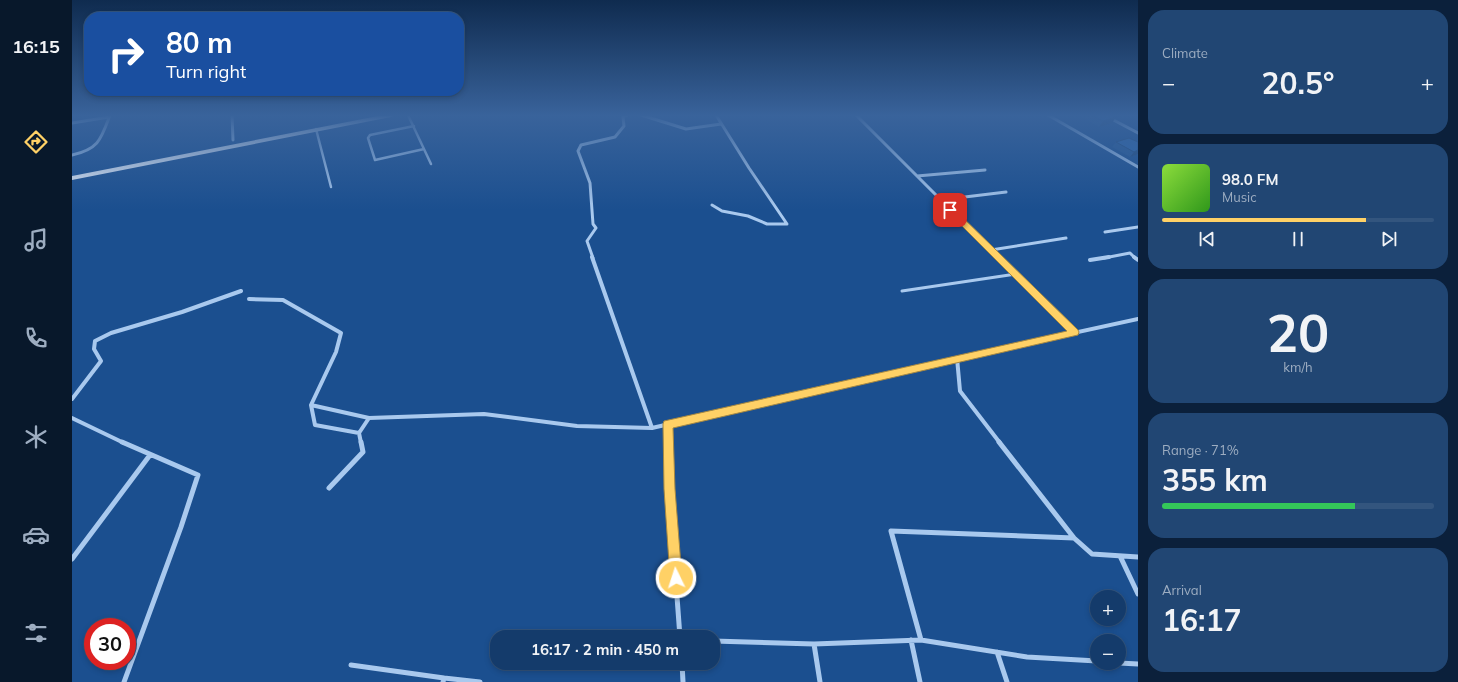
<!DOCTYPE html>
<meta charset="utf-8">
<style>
:root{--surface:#143b6b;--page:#214673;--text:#f1f3f6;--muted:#9dadc1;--line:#33557e;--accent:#ffd166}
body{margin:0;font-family:Mulish,sans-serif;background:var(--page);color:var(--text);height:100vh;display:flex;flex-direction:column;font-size:15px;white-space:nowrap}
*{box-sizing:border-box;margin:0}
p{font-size:13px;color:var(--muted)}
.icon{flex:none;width:22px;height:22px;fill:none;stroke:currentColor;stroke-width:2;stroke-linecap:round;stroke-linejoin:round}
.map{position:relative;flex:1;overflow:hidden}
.drawer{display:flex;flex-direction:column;gap:10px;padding:10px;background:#0b203b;width:320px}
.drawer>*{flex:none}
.top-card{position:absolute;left:12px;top:12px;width:380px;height:84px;border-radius:16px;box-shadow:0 2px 6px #0003,0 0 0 1px var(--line);background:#1a4fa0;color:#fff;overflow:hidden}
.tools{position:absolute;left:1018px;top:590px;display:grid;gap:8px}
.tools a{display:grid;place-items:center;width:36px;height:36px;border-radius:50%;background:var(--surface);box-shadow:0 2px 6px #0003,0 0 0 1px var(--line);font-size:20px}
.speed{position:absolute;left:12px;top:618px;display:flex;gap:8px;font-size:20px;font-weight:700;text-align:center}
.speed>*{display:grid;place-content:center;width:52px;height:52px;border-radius:50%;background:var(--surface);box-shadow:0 2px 6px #0003,0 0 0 1px var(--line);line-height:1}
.speed .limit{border:6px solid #d22;background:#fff;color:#111}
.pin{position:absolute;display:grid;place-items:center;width:34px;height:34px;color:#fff;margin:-17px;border-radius:8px;box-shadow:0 2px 6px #0006}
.me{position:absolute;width:44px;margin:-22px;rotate:356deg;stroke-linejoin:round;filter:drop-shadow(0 0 3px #0008)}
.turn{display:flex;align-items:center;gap:14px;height:84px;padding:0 16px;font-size:18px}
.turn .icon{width:52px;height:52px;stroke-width:2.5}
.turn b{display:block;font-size:28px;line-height:34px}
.big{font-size:30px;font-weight:700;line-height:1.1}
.drawer .tile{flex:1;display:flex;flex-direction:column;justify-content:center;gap:6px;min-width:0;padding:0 14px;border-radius:16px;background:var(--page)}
.drawer .dial{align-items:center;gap:0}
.dial b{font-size:52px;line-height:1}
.song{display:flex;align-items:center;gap:12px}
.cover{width:48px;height:48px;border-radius:6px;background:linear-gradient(135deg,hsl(90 70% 55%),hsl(110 70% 35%))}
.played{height:4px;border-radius:2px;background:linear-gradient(90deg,var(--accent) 75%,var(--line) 75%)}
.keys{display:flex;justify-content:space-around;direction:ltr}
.heat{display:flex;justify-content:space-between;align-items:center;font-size:22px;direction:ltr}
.charge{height:6px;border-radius:3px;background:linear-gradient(90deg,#34c759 71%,var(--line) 0)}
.trip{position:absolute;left:418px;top:630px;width:230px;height:40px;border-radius:16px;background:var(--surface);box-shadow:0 2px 6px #0003,0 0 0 1px var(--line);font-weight:700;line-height:40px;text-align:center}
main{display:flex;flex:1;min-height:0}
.tab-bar{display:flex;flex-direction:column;width:72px;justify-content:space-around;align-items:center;background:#08182b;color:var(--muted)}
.tab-bar .icon{width:28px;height:28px}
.tab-bar .selected{color:var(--accent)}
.tab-bar b{font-size:18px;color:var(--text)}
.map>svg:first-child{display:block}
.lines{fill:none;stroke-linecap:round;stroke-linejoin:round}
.lane-far1{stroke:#a9c9ee;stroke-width:2.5}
.lane{stroke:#a9c9ee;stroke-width:3}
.street-far2{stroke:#a9c9ee;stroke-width:3}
.street-far1{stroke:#a9c9ee;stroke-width:4}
.street{stroke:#a9c9ee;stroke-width:5}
.primary{fill:#f0f6ff;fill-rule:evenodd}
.wall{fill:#245895}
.shaded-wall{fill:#1d4779}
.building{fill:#2a66ad;stroke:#1d4779}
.route{fill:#ffd166;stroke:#a68842}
</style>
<main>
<nav class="tab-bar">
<b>16:15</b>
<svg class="icon selected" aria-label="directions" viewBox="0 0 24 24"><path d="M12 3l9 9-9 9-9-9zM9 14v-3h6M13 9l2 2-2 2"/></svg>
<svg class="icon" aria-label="music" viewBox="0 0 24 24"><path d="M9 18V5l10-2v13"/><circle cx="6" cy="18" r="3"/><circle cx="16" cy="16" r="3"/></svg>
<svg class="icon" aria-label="phone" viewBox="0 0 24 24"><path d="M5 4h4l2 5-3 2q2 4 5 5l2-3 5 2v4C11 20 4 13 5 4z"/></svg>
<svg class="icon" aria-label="climate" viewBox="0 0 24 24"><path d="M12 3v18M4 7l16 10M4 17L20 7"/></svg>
<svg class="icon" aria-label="car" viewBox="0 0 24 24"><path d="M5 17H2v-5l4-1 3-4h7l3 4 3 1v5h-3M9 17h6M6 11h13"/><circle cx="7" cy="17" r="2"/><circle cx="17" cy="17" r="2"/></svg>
<svg class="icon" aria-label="filters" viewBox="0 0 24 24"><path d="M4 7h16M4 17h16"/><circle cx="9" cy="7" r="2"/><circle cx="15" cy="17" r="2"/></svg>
</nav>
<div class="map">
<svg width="1066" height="682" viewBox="0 0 1066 682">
<rect width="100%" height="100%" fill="#1b4f8f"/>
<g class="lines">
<!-- lane-far1 -->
<path class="lane-far1" d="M336 115 359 164
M342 126 298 135 296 138 303 160 352 149
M244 129 259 187"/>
<!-- lane -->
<path class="lane" d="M830 291 944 274"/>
<!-- street-far2 -->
<path class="street-far2" d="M160 115 161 140
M569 115 614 129 649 124
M784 115 927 258
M976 115 1066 167
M1032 115 1066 133
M0 123 37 117
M0 155C27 149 29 139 38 115
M845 176 913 170
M868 200 934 192
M640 205 650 211 676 216 695 224H715L677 168 644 115
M1033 232 1066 227
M919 250 994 238
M521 258 515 241 524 228 521 224 518 183 506 151 509 145 543 137 552 126 551 117 555 115
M1032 258 1058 253 1063 258"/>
<!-- street-far1 -->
<path class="street-far1" d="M520 257 580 428
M926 257 1002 333
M1062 257 1066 260
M1018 260 1037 257
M177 299 211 300 269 333 264 352 239 405 243 425 287 433 297 418
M885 358 888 391 928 443
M0 399 29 361 22 349 23 341 39 333 110 312 169 291
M239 405 297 418 412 414 505 426 580 428 831 370 1066 319
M0 418 52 443
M596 424V443
M287 433 289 443"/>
<!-- street -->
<path class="street" d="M50 442 126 475 109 527 52 682
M596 442 597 489 608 637
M257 488 291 452 289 442
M1002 538 1020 554 1066 557
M1048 556 1066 594
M0 559 78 455
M839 640 848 682
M849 640 955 657 1025 661
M641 641 742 644
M925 652 935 682
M610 663 611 682
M1047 663 1066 664
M279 665 372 678
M371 682 372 678 408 682
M748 682 742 644 849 640 819 531 1002 538 927 442"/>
<!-- primary -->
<path class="primary" d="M311 115H322L319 117 0 180V176Z"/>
</g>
<!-- wall -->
<path class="wall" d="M1015 115H1039L1040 123 1027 127 1012 118Z
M1044 142 1066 154 1058 157 1040 147Z"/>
<!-- shaded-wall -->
<path class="shaded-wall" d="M1044 117 1040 123 1027 127 1031 121Z
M1066 150V154L1058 157 1062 152Z"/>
<!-- building -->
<path class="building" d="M1019 115H1039L1044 117 1031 121Z
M1057 138 1066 142V150L1062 152 1044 142Z"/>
<!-- sky -->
<linearGradient id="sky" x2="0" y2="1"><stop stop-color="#0f2b4f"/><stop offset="0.55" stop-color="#39639b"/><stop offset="1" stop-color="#39639b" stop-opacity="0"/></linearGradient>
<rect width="1066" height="210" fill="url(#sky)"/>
<!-- route -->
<path class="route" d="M876 208H881L1006 330 1007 332 1006 335 601 428 603 489 610 578 608 582 604 584 599 582 598 578 592 489 591 424 592 421 995 331 876 212Z"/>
</svg>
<div class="tools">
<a>+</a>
<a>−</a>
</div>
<div class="speed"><div class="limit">30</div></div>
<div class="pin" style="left:878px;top:210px;background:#d93025"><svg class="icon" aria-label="arrive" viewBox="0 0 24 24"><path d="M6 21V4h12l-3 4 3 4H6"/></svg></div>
<svg class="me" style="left:604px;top:578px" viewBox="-20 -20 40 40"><circle r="17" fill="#ffd166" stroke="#fff" stroke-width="3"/><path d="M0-11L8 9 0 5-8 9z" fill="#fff"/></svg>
<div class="trip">16:17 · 2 min · 450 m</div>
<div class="top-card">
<div class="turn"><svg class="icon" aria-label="right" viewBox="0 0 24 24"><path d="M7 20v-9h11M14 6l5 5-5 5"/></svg><div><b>80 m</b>Turn right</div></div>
</div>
</div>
<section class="drawer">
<div class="tile"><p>Climate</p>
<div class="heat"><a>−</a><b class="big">20.5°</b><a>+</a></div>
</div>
<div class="tile">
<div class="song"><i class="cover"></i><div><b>98.0 FM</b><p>Music</p></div></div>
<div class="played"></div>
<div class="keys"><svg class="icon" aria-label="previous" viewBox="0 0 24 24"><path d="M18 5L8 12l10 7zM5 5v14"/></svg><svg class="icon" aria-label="pause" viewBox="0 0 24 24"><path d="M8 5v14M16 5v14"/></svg><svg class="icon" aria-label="next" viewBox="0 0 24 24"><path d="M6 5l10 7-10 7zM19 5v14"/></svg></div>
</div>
<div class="tile dial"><b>20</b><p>km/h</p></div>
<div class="tile"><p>Range · 71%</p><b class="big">355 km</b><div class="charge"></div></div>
<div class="tile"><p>Arrival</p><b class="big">16:17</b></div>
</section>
</main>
